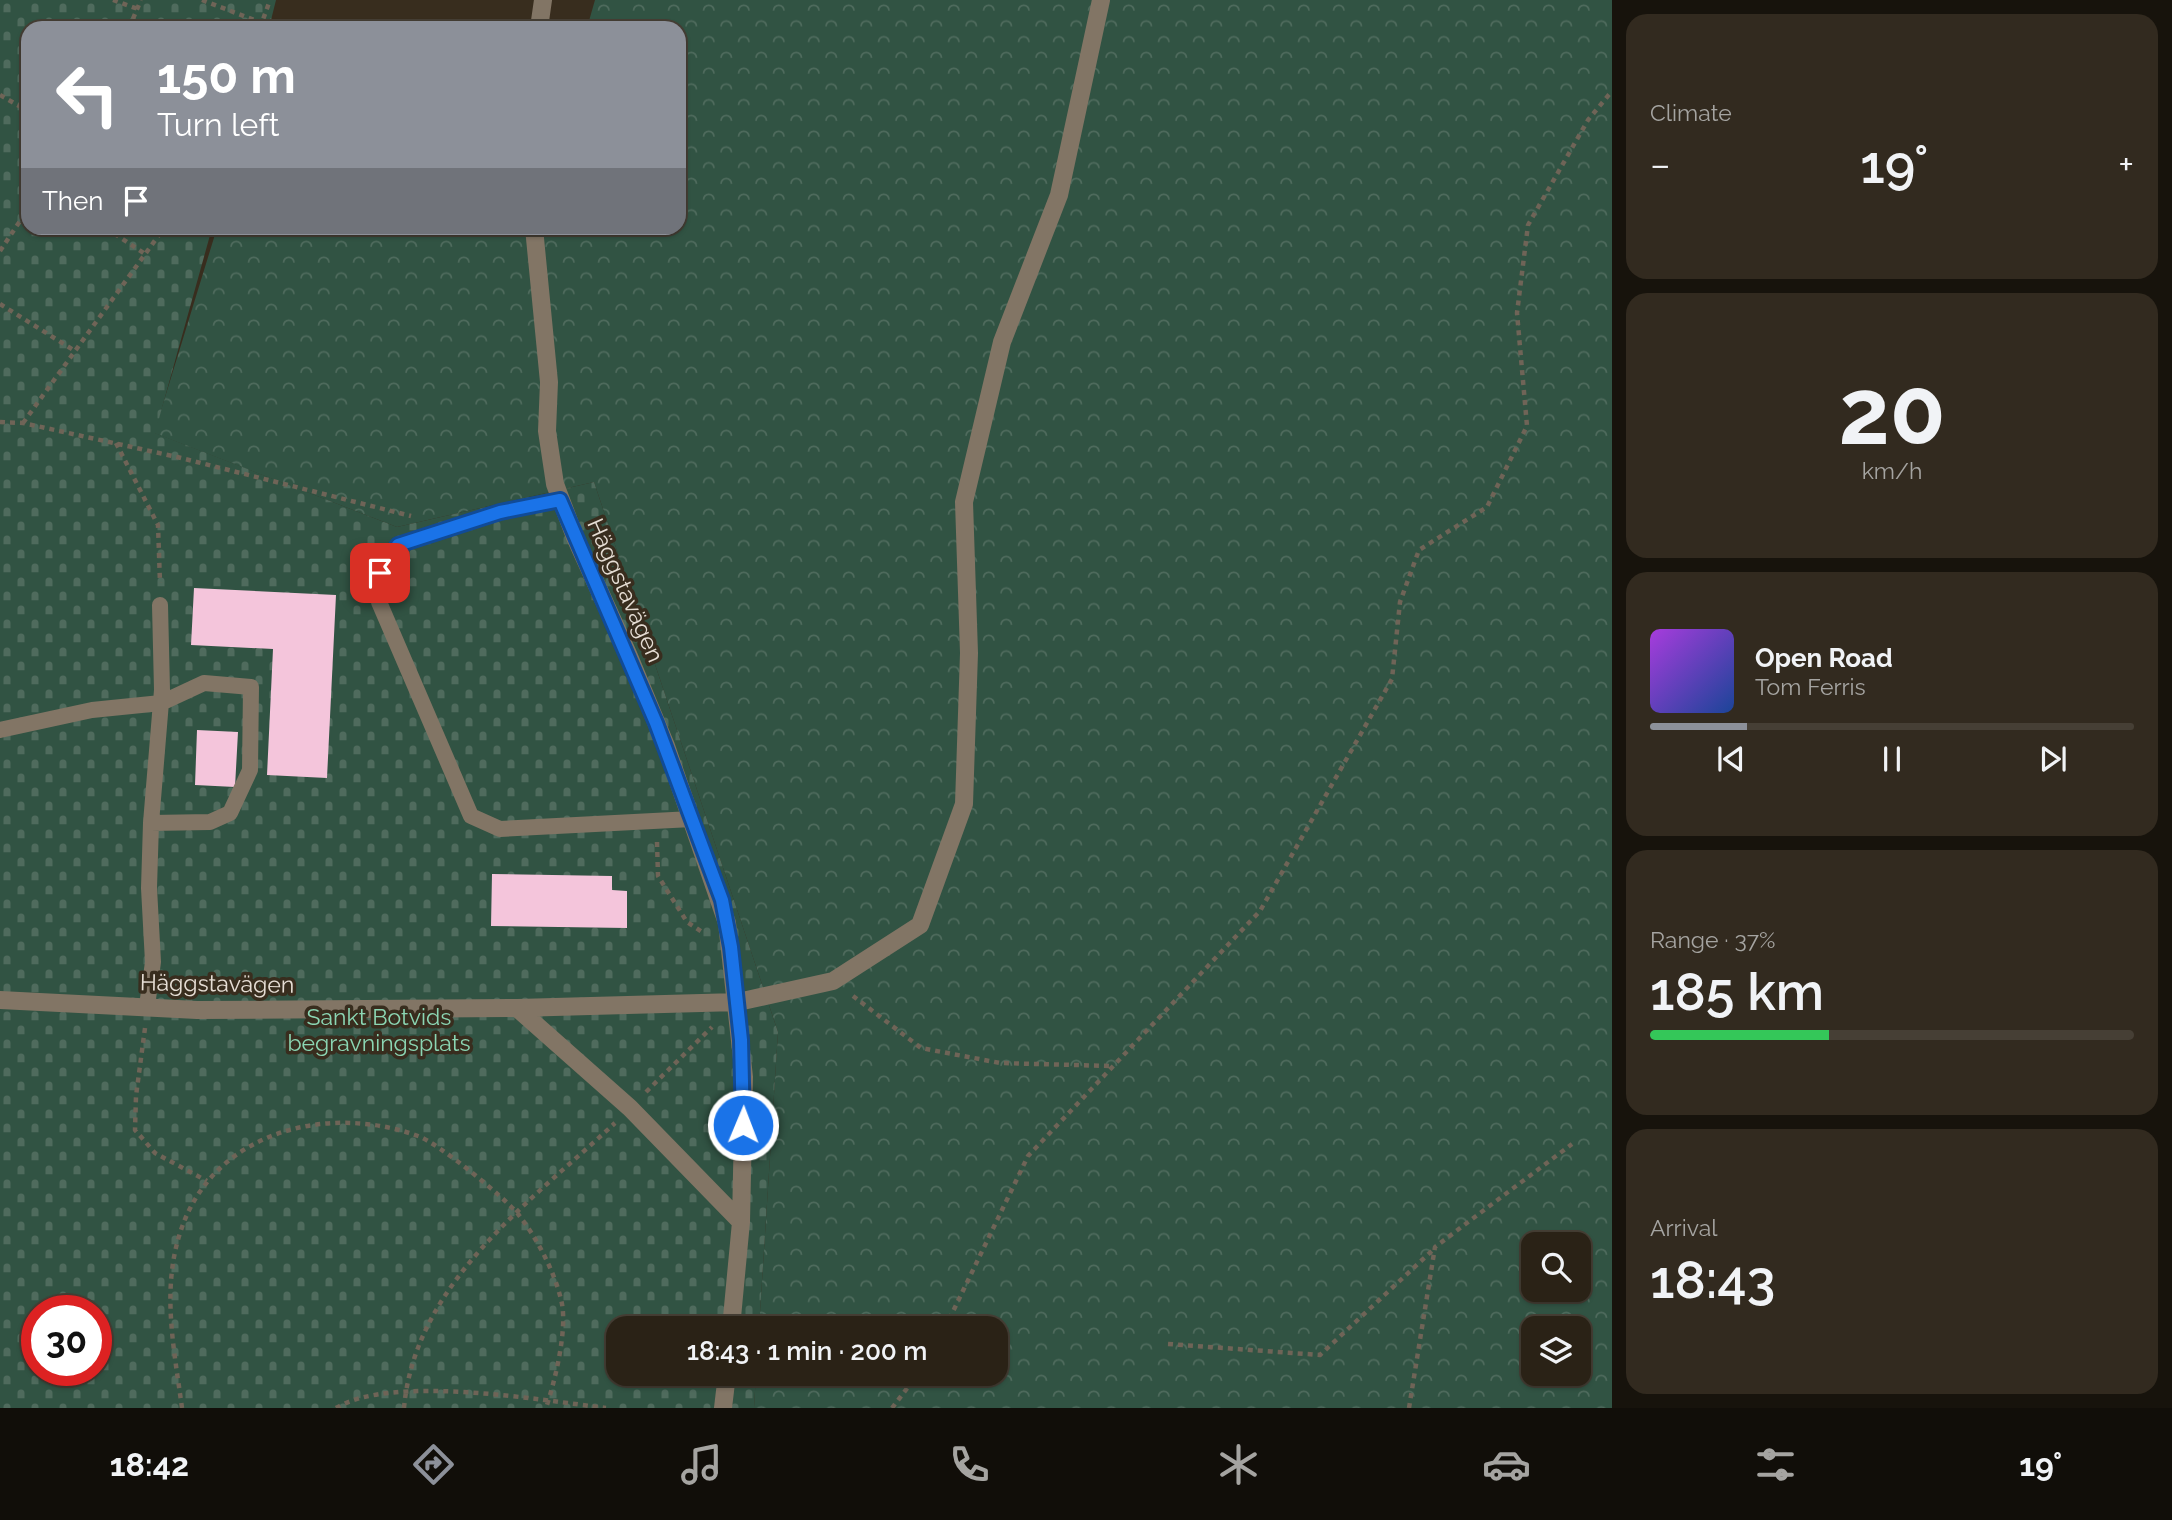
<!DOCTYPE html>
<meta charset="utf-8">
<style>
:root{--surface:#2a2216;--page:#322a1f;--text:#f1f3f6;--muted:#a5a4a1;--line:#463f35;--accent:#8c9099}
body{margin:0;font-family:Raleway,sans-serif;background:var(--page);color:var(--text);height:100vh;display:flex;flex-direction:column;font-size:26px;white-space:nowrap}
*{box-sizing:border-box;margin:0}
p{font-size:23px;color:var(--muted)}
.icon{flex:none;width:38px;height:38px;fill:none;stroke:currentColor;stroke-width:2;stroke-linecap:round;stroke-linejoin:round}
.map{position:relative;flex:1;overflow:hidden}
.drawer{display:flex;flex-direction:column;gap:14px;padding:14px;background:#17130c;width:560px}
.drawer>*{flex:none}
.guide{position:absolute;left:21px;top:21px;width:665px;height:214px;border-radius:21px;box-shadow:0 2px 5px #0004,0 0 0 2px var(--line);background:#8c9099;color:#fff;overflow:hidden}
.controls{position:absolute;left:1521px;top:1232px;display:grid;gap:14px}
.controls a{display:grid;place-items:center;width:70px;height:70px;border-radius:14px;background:var(--surface);box-shadow:0 2px 5px #0004,0 0 0 2px var(--line);font-size:35px}
.speed{position:absolute;left:21px;top:1295px;display:flex;gap:14px;font-size:35px;font-weight:700;text-align:center}
.speed>*{display:grid;place-content:center;width:91px;height:91px;border-radius:50%;background:var(--surface);box-shadow:0 2px 5px #0004,0 0 0 2px var(--line);line-height:1}
.speed .limit{border:10px solid #d22;background:#fff;color:#111}
.pin{position:absolute;display:grid;place-items:center;width:60px;height:60px;color:#fff;margin:-30px;border-radius:14px;box-shadow:0 4px 10px #0006}
.me{position:absolute;width:77px;margin:-38px;rotate:1deg;stroke-linejoin:round;filter:drop-shadow(0 0 5px #0008)}
.turn{display:flex;align-items:center;gap:24px;height:147px;padding:0 21px;font-size:32px}
.turn .icon{width:91px;height:91px;stroke-width:2.5}
.turn b{display:block;font-size:49px;line-height:60px}
.then{display:flex;align-items:center;height:66px;padding:0 21px;background:#0003;gap:14px;font-size:26px}
.big{font-size:52px;font-weight:600;line-height:1.1}
.drawer .tile{flex:1;display:flex;flex-direction:column;justify-content:center;gap:10px;min-width:0;padding:0 24px;border-radius:21px;background:var(--page)}
.drawer .dial{align-items:center;gap:0}
.dial b{font-size:91px;line-height:1}
.song{display:flex;align-items:center;gap:21px}
.cover{width:84px;height:84px;border-radius:10px;background:linear-gradient(135deg,hsl(280 70% 55%),hsl(220 70% 35%))}
.played{height:7px;border-radius:4px;background:linear-gradient(90deg,var(--accent) 20%,var(--line) 20%)}
.keys{display:flex;justify-content:space-around;direction:ltr}
.heat{display:flex;justify-content:space-between;align-items:center;font-size:38px;direction:ltr}
.charge{height:10px;border-radius:5px;background:linear-gradient(90deg,#34c759 37%,var(--line) 0)}
.trip{position:absolute;left:606px;top:1316px;width:402px;height:70px;border-radius:21px;background:var(--surface);box-shadow:0 2px 5px #0004,0 0 0 2px var(--line);font-weight:600;line-height:70px;text-align:center}
.tabs{display:flex;height:112px;justify-content:space-around;align-items:center;background:#110e09;color:var(--muted)}
.tabs .icon{width:49px;height:49px}
.tabs .selected{color:var(--accent)}
.tabs b{font-size:32px;color:var(--text)}
main{display:flex;flex:1;min-height:0}
.map>svg:first-child{display:block}
.forest{fill:url(#forest-crowns);fill-rule:evenodd}
.cemetery{fill:url(#cemetery-stones);fill-rule:evenodd}
.building{fill:#f4c5db}
.lines{fill:none;stroke-linecap:round;stroke-linejoin:round}
.path{stroke:#6f6457;stroke-width:4.5;stroke-dasharray:5 5;stroke-linecap:butt}
.lane{stroke:#827565;stroke-width:16}
.street{stroke:#827565;stroke-width:18}
.route-casing{stroke:#114b97;stroke-width:18}
.route{stroke:#1a73e8;stroke-width:12}
.labels{text-anchor:middle;dominant-baseline:central;stroke-width:7;stroke-linejoin:round;paint-order:stroke}
.street-label{font-size:23px;fill:#e6ded5;stroke:#382d1e}
.park-label{font-size:23px;fill:#8bd6b3;stroke:#382d1e}
</style>
<main>
<div class="map">
<svg width="1612" height="1408" viewBox="0 0 1612 1408">
<defs>
<pattern id="forest-crowns" width="20" height="18" patternUnits="userSpaceOnUse" patternTransform="scale(1.75)"><rect width="20" height="18" fill="#315343"/><path d="M2 6a3 3 0 1 1 6 0M12 15a3 3 0 1 1 6 0" fill="none" stroke="#4f6b5d"/></pattern>
<pattern id="cemetery-stones" width="16" height="16" patternUnits="userSpaceOnUse" patternTransform="scale(1.75)"><rect width="16" height="16" fill="#315343"/><path d="M2 7V4a2 2 0 0 1 4 0v3zM10 15v-3a2 2 0 0 1 4 0v3z" fill="#4f6b5d"/></pattern>
</defs>
<rect width="100%" height="100%" fill="#382d1e"/>
<!-- forest -->
<path class="forest" d="M595 0H1612V1408H754L756 1374H996V1328H759L778 1032 594 482 397 527 154 433 217 228H679V28H587ZM1533 1244H1578V1290H1533ZM1533 1328H1578V1374H1533Z"/>
<!-- cemetery -->
<path class="cemetery" d="M0 0H276L269 28H28V228H212L155 433 397 527 594 482 778 1032 759 1328H618V1374H756L754 1408H0ZM37 1311H96V1370H37Z"/>
<!-- building -->
<path class="building" d="M194 588 336 595 327 778 267 775 273 649 191 645Z
M197 730 238 732 235 787 195 785Z
M492 874 612 876V890L627 891V928L491 926Z"/>
<g class="lines">
<!-- path -->
<path class="path" d="M113 0 138 9
M202 0 262 23
M129 28 141 0
M260 28 270 0
M0 95 28 111
M106 228 145 254
M0 251 28 209
M0 304 75 351
M0 422 23 423 177 457 411 516
M23 423 164 228
M116 443 158 525 160 583
M657 842 658 876 687 922 705 934
M853 996 921 1048 1000 1063 1112 1066
M145 1028 136 1096 135 1130 155 1153 207 1181
M646 1092 712 1027
M945 1328 1028 1156 1260 911 1392 679 1400 602 1419 550 1487 507 1527 426 1517 313 1528 225 1588 120 1612 91
M1168 1344 1320 1355 1435 1248
M182 1408C174 1348 161 1289 181 1230 214 1131 328 1103 418 1136 438 1143 504 1197 518 1214 537 1238 556 1274 562 1304 567 1332 555 1381 546 1408
M336 1408C392 1374 539 1400 606 1408
M404 1408C415 1283 530 1202 615 1123
M892 1408 918 1374
M1409 1408 1435 1247 1572 1144"/>
<!-- lane -->
<path class="lane" d="M560 500 500 512 398 545 380 573 379 602 471 816 500 829 692 819
M0 730 92 710 161 703 204 683 251 687 250 770 230 813 210 822 151 823
M147 1006 153 962 149 888 151 823 162 690 160 605"/>
<!-- street -->
<path class="street" d="M539 28 543 0
M534 228 549 382 547 431 555 484 575 537 628 654 666 746 727 923 744 1077 741 1222 731 1328
M0 1000 197 1010 517 1008 738 1002 833 981 920 925 964 804 969 653 964 502 1002 342 1059 195 1101 0
M517 1008 630 1108 741 1222
M723 1408 727 1374"/>
</g>
<g class="lines">
<defs>
<path id="route" d="M380 573 398 545 500 512 560 500 656 723 722 900 731 947 741 1040 743 1125"/>
</defs>
<!-- route casing -->
<use href="#route" class="route-casing"/>
<!-- route -->
<use href="#route" class="route"/>
</g>
<g class="labels">
<!-- street labels -->
<g class="street-label">
<text transform="translate(626 590) rotate(66)">Häggstavägen</text>
<text transform="translate(217 983) rotate(1)">Häggstavägen</text>
</g>
<!-- park labels -->
<g class="park-label">
<text x="379" y="1016">Sankt Botvids<tspan x="379" dy="26">begravningsplats</tspan></text>
</g>
</g>
</svg>
<div class="controls">
<a><svg class="icon" aria-label="search" viewBox="0 0 24 24"><circle cx="10" cy="10" r="6"/><path d="M15 15l6 6"/></svg></a>
<a><svg class="icon" aria-label="layers" viewBox="0 0 24 24"><path d="M12 4l9 5-9 5-9-5zM3 14l9 5 9-5"/></svg></a>
</div>
<div class="speed"><div class="limit">30</div></div>
<div class="pin" style="left:380px;top:573px;background:#d93025"><svg class="icon" aria-label="arrive" viewBox="0 0 24 24"><path d="M6 21V4h12l-3 4 3 4H6"/></svg></div>
<svg class="me" style="left:743px;top:1125px" viewBox="-20 -20 40 40"><circle r="17" fill="#1a73e8" stroke="#fff" stroke-width="3"/><path d="M0-11L8 9 0 5-8 9z" fill="#fff"/></svg>
<div class="trip">18:43 · 1 min · 200 m</div>
<div class="guide">
<div class="turn"><svg class="icon" aria-label="left" viewBox="0 0 24 24"><path d="M17 20v-9H6M10 6l-5 5 5 5"/></svg><div><b>150 m</b>Turn left</div></div>
<div class="then">Then<svg class="icon" aria-label="arrive" viewBox="0 0 24 24"><path d="M6 21V4h12l-3 4 3 4H6"/></svg></div>
</div>
</div>
<section class="drawer">
<div class="tile"><p>Climate</p>
<div class="heat"><a>−</a><b class="big">19°</b><a>+</a></div>
</div>
<div class="tile dial"><b>20</b><p>km/h</p></div>
<div class="tile">
<div class="song"><i class="cover"></i><div><b>Open Road</b><p>Tom Ferris</p></div></div>
<div class="played"></div>
<div class="keys"><svg class="icon" aria-label="previous" viewBox="0 0 24 24"><path d="M18 5L8 12l10 7zM5 5v14"/></svg><svg class="icon" aria-label="pause" viewBox="0 0 24 24"><path d="M8 5v14M16 5v14"/></svg><svg class="icon" aria-label="next" viewBox="0 0 24 24"><path d="M6 5l10 7-10 7zM19 5v14"/></svg></div>
</div>
<div class="tile"><p>Range · 37%</p><b class="big">185 km</b><div class="charge"></div></div>
<div class="tile"><p>Arrival</p><b class="big">18:43</b></div>
</section>
</main>
<nav class="tabs">
<b>18:42</b>
<svg class="icon selected" aria-label="directions" viewBox="0 0 24 24"><path d="M12 3l9 9-9 9-9-9zM9 14v-3h6M13 9l2 2-2 2"/></svg>
<svg class="icon" aria-label="music" viewBox="0 0 24 24"><path d="M9 18V5l10-2v13"/><circle cx="6" cy="18" r="3"/><circle cx="16" cy="16" r="3"/></svg>
<svg class="icon" aria-label="phone" viewBox="0 0 24 24"><path d="M5 4h4l2 5-3 2q2 4 5 5l2-3 5 2v4C11 20 4 13 5 4z"/></svg>
<svg class="icon" aria-label="climate" viewBox="0 0 24 24"><path d="M12 3v18M4 7l16 10M4 17L20 7"/></svg>
<svg class="icon" aria-label="car" viewBox="0 0 24 24"><path d="M5 17H2v-5l4-1 3-4h7l3 4 3 1v5h-3M9 17h6M6 11h13"/><circle cx="7" cy="17" r="2"/><circle cx="17" cy="17" r="2"/></svg>
<svg class="icon" aria-label="filters" viewBox="0 0 24 24"><path d="M4 7h16M4 17h16"/><circle cx="9" cy="7" r="2"/><circle cx="15" cy="17" r="2"/></svg>
<b>19°</b>
</nav>
